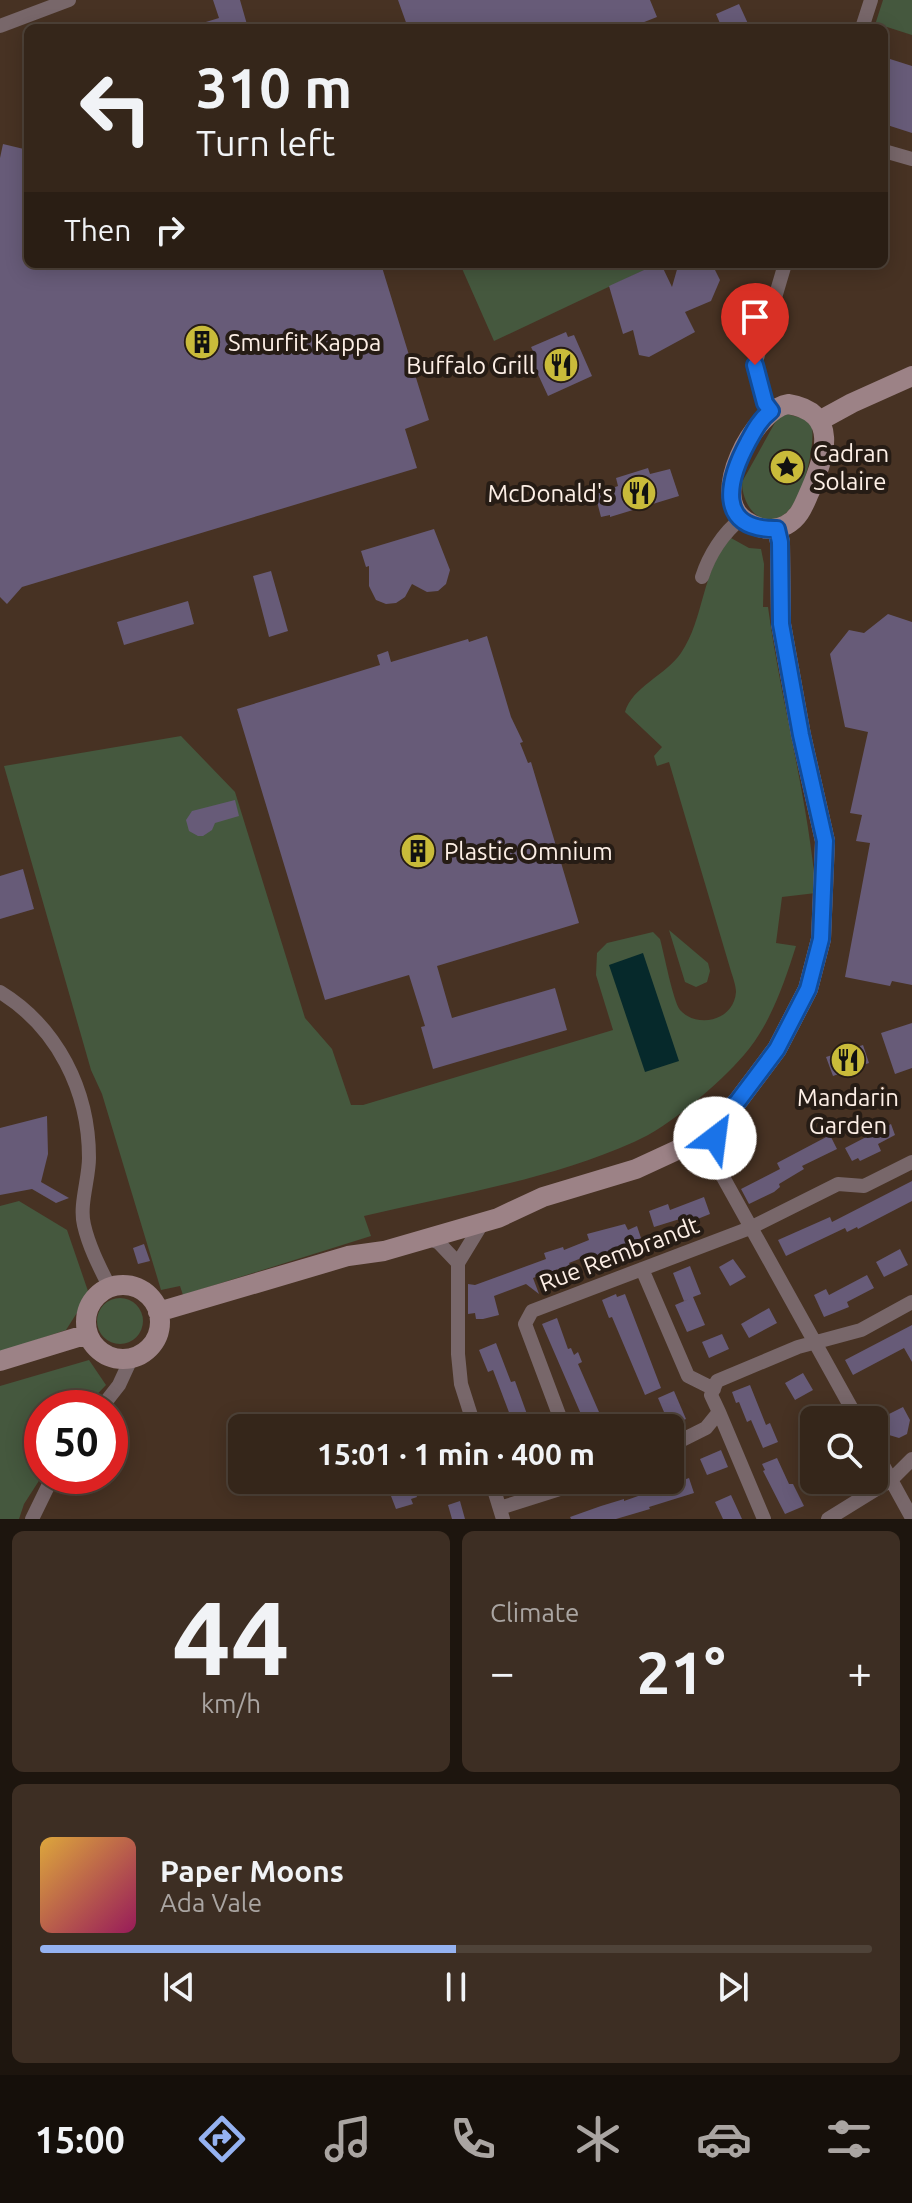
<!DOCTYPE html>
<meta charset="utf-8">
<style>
:root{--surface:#35261a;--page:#3d2e23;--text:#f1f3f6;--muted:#aaa5a2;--line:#4f4339;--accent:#95b2f1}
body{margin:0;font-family:Ubuntu,sans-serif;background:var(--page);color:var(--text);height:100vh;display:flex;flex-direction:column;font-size:30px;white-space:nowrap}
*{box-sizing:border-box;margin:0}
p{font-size:26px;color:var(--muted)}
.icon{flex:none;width:44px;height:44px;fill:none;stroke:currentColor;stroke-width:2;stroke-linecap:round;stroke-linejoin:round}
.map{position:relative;height:1519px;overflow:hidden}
.panel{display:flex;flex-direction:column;gap:12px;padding:12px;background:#1d150e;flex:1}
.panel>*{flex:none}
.guide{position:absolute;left:24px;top:24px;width:864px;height:244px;border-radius:12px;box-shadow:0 4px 20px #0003,0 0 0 2px var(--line);background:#35261a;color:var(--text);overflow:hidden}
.tools{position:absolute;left:800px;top:1406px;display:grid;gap:16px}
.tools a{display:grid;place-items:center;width:88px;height:88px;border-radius:12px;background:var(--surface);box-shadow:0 4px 20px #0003,0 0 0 2px var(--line);font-size:40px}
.speed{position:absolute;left:24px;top:1390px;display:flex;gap:16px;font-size:40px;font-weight:700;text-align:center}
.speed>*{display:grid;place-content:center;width:104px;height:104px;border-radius:50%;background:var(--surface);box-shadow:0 4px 20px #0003,0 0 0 2px var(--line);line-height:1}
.speed .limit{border:12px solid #d22;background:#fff;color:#111}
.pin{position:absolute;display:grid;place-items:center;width:68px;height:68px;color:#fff;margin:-82px -34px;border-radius:50% 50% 50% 0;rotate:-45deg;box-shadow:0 0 8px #0007}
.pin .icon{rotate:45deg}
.me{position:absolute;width:88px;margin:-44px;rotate:30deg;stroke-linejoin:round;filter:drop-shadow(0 0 6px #0008)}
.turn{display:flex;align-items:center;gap:28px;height:168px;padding:0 40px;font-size:36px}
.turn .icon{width:104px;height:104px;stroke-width:2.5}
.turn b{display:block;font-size:56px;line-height:68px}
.then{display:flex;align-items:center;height:76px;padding:0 40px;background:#0003;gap:16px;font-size:30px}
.big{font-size:60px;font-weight:700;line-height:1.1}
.panel .widget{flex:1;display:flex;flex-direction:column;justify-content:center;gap:12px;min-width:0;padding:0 28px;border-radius:12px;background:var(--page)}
.panel .dial{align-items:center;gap:0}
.dial b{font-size:104px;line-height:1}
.song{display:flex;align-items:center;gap:24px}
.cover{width:96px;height:96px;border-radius:12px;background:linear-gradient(135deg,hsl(40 70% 55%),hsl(330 70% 35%))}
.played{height:8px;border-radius:4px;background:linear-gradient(90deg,var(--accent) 50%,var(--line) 50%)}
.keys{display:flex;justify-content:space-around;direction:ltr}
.heat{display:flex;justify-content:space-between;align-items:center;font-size:44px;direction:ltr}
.panel .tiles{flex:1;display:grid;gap:12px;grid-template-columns:1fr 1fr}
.widget:last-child{grid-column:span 2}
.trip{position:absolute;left:228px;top:1414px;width:456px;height:80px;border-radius:12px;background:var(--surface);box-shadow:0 4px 20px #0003,0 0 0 2px var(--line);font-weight:700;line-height:80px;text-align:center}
.menu{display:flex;height:128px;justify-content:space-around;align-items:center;background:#150f0a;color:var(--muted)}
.menu .icon{width:56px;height:56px}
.menu .selected{color:var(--accent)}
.menu b{font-size:36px;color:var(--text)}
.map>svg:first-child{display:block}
.green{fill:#45583e}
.water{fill:#06292b}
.building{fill:#675b78}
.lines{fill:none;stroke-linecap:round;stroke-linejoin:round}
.minor{stroke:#78676a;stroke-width:14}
.secondary{stroke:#9c8286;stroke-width:20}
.route-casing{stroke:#114b97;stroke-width:20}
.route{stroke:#1a73e8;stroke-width:14}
.labels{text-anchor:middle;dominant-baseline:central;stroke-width:8;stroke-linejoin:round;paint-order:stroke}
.poi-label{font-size:24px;fill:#fdefe6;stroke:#261c15;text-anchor:start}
.street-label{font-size:24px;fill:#fdefe6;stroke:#261c15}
</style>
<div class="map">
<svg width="912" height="1519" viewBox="0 0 912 1519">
<rect width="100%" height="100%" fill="#473223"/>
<!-- green -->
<path class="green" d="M883 0H912V35L887 27 884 35V28H874Z
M460 264H657L494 341Z
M787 414 805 419 812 427C815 448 803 498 787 512 763 533 742 507 742 482L777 419Z
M731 538 749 548 761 549 764 564 763 607H768C781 703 808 797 816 893L782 897 776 943 796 946C784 984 770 1025 744 1055 719 1084 669 1127 634 1142 549 1180 454 1195 364 1216L371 1236 183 1295 180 1286 161 1290 102 1094 91 1070 4 766 181 736 235 792 305 1018 332 1049 351 1105H363L613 1030 596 975 597 953 607 943 653 932 660 939C664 953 673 1001 680 1010 697 1029 734 1021 736 992 736 985 732 975 730 968L669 762 657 766 654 756 662 747 625 712C632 687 666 675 681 653 705 618 701 570 731 538Z
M669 930 708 963 710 971 707 982 696 987 685 982Z
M19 1201 67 1230 89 1294 66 1330 0 1352V1206Z
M97 1321a23 23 0 1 1 46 0a23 23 0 1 1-46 0Z
M89 1360 106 1385 84 1408H42V1476L24 1504 19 1519H0V1386Z"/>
<!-- water -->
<path class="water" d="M643 953 679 1061 645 1072 609 965Z"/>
<!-- building -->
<path class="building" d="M213 0H240L248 28H197L196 25 219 18Z
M398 0H650L657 17 629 28H408Z
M739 4 750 28H722L716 14Z
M890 59 912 66V133L884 124V78Z
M3 144 28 150V264H381L429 420 405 429 417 468 22 587 7 604 0 597V158Z
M657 264H661L672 287 678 266 682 264H712L720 280 711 301 685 312 695 332 649 357 639 355 633 330 623 334 609 286Z
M566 332 568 337 574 335 592 376 548 396 529 355 534 353 531 347Z
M648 468 650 474 670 469 679 496 610 517V515L601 517 595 494 618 486 616 478Z
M434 529 450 570 446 584 438 591 427 592 412 584 405 597 396 603 386 604 376 600 369 586V566L366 567 361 551Z
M271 571 288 631 269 637 253 576Z
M188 601 194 624 124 645 117 622Z
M888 614 912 622V985L892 981 890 986 845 977 870 843 856 841 862 815 850 813 868 732 845 727 830 654 849 630 864 633Z
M487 636 511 717 523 742 520 743 528 763 531 762 579 923 437 966 452 1018 555 988 567 1030 433 1069 421 1027 425 1026 409 975 325 1000 237 709 380 665 377 655 388 651 391 662 468 639 469 642Z
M235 800 239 816 215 823 212 830 203 836H198L189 831 186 820 192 811Z
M23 869 34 909 0 919V876Z
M912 1023V1068L895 1074 881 1033Z
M863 1045 869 1063 833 1076 826 1057Z
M47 1116 48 1154 41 1182 69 1198 56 1203 32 1189 0 1195V1128Z
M891 1124 895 1135 878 1144 881 1151 860 1161 858 1158 852 1161 845 1148Z
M830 1135 837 1149 802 1166 804 1169 779 1184 780 1187 774 1192 749 1204 741 1189 780 1169 777 1163Z
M912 1181V1201L858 1229 857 1227 847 1232 845 1228 786 1256 778 1240 830 1217 832 1222Z
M704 1197 710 1214 685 1224 683 1218 654 1227 649 1211 668 1204 670 1210Z
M625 1224 628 1230 637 1226 641 1238 632 1242 634 1248 597 1259 594 1253 569 1263 570 1265 533 1278 539 1294 526 1284 494 1296 499 1315 483 1319H476L475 1313 468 1314V1284L475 1285 546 1259 544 1253 563 1247 564 1250 589 1240 587 1234Z
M144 1244 150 1261 138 1264 133 1248Z
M900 1249 908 1265 884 1277 876 1262Z
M733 1259 746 1277 730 1286 719 1267Z
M690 1266 701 1294 693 1297 705 1325 687 1332 675 1305 689 1299 684 1301 673 1273Z
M867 1275 874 1288 847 1302 849 1307 824 1317 814 1295 826 1289 829 1295Z
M616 1294 617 1297 625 1294 661 1388 645 1395 612 1317 609 1318 602 1300Z
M769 1308 777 1323 749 1338 741 1324Z
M557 1318 568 1349 571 1348 574 1355 578 1352 582 1362 578 1364 606 1428H587L542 1324Z
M912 1325V1362L904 1348 853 1375 845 1360Z
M722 1334 729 1349 709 1358 702 1342Z
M496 1343 511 1382 515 1381 532 1428H511L507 1416 510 1415 493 1370 488 1372 479 1350Z
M803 1373 813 1390 795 1400 785 1383Z
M750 1385 766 1425 770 1423 778 1442 763 1448 751 1420 747 1422 739 1402 736 1403 732 1392Z
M674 1391 686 1419 670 1426 658 1398Z
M903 1407 910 1420 907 1434 899 1438 889 1435 886 1436 877 1420Z
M721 1450 728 1467 707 1475 700 1459Z
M777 1458 789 1484H793L804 1506 785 1514 763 1471 765 1470 762 1464Z
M689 1478 694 1493 649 1507 650 1509 616 1519H571L570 1517 601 1506 624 1499V1501Z
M396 1480H411L417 1497 411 1499 413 1504 396 1509 386 1483Z
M731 1495 742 1519H723L715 1502Z
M460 1501 465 1519H452L448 1505Z"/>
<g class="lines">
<!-- minor -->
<path class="minor" d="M0 26 69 0
M862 28 871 0
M884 151 912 159
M771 411 765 403 755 365 785 264
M702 577C709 555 723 533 741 519
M0 992C57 1027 89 1090 89 1158 89 1179 79 1205 84 1225 89 1247 100 1268 110 1288
M708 1150 858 1420
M428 1238 439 1243 458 1263
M642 1269 688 1376 714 1389
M101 1408 119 1385 131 1359
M719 1412 764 1519
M475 1428 461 1384 458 1354V1263L483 1222
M564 1428 525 1324 532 1311 750 1228 838 1184 864 1186 912 1162
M670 1446 706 1428 719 1412 711 1395 717 1381 798 1347 861 1330 912 1302
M874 1449 912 1518
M491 1480 503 1519
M500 1508 588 1480
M32 1519 53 1476
M828 1519 891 1480 912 1459"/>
<!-- secondary -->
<path class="secondary" d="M788 404C840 412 825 457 810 491 804 504 800 518 786 525 773 532 758 529 746 521 707 498 754 410 788 404Z
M819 421 852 403 912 376
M686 1138a14 14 0 1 1 28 0a14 14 0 1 1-28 0Z
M712 1129 738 1101 777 1049 808 989 821 939 825 841 801 735 781 624 780 542 777 529
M86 1322a37 37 0 1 1 74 0a37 37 0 1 1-74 0Z
M158 1312 348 1256 384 1251 498 1218 543 1197 636 1169 688 1145
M0 1361 88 1334"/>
</g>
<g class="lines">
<defs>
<path id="route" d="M715 1138 712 1129 738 1101 777 1049 808 989 821 939 825 841 801 735 781 624 780 542 777 529C714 530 728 479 748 442 754 431 760 419 771 411L765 403 755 365"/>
</defs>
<!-- route casing -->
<use href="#route" class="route-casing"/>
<!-- route -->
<use href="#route" class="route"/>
</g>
<!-- icons -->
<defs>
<symbol id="building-disc" viewBox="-11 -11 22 22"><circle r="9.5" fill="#c9bb3a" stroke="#261c15"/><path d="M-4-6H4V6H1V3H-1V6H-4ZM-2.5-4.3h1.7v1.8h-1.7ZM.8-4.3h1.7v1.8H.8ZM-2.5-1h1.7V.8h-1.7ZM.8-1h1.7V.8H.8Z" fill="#111"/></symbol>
<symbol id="restaurant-disc" viewBox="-11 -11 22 22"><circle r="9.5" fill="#c9bb3a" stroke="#261c15"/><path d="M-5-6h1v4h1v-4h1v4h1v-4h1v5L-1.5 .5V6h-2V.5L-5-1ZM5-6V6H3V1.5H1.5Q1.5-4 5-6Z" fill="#111"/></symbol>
<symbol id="sight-disc" viewBox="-11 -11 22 22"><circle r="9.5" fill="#c9bb3a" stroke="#261c15"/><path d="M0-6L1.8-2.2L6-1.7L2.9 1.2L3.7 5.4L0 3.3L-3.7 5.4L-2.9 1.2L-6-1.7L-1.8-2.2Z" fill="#111"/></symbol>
</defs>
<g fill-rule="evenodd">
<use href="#building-disc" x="182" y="322" width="40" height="40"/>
<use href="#restaurant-disc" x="541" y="345" width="40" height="40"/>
<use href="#sight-disc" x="767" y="447" width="40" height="40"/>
<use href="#restaurant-disc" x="619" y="473" width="40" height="40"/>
<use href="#building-disc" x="398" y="831" width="40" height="40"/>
<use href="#restaurant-disc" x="828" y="1040" width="40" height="40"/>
</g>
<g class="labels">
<!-- poi labels -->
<g class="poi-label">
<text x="228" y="342">Smurfit Kappa</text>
<text x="535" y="365" text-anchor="end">Buffalo Grill</text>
<text x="813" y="453">Cadran<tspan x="813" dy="28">Solaire</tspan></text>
<text x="613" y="493" text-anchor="end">McDonald's</text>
<text x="444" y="851">Plastic Omnium</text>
<text x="848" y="1097" text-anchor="middle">Mandarin<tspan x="848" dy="28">Garden</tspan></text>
</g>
<!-- street labels -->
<g class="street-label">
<text transform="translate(619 1254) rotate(-21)">Rue Rembrandt</text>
</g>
</g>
</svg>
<div class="tools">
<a><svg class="icon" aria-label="search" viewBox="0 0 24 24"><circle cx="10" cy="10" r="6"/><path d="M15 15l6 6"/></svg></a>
</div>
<div class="speed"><div class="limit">50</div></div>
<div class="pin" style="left:755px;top:365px;background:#d93025"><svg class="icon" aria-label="arrive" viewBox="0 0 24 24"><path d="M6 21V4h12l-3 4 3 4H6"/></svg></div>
<svg class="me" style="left:715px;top:1138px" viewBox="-20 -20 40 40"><circle r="19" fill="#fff"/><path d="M0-13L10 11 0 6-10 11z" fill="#1a73e8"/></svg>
<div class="trip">15:01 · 1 min · 400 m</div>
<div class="guide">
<div class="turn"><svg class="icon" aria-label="left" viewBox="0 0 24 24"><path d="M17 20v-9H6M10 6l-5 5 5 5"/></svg><div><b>310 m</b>Turn left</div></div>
<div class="then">Then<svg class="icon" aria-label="right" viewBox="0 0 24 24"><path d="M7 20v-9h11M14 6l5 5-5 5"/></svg></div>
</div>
</div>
<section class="panel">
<div class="tiles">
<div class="widget dial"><b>44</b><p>km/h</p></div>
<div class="widget"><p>Climate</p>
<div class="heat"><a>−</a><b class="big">21°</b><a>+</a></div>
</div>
<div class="widget">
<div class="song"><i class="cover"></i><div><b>Paper Moons</b><p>Ada Vale</p></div></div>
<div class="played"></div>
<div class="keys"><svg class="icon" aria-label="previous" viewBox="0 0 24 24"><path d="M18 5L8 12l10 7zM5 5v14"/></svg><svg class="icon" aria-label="pause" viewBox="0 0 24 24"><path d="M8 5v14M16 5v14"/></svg><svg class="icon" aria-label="next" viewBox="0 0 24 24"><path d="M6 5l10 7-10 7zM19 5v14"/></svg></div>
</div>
</div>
</section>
<nav class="menu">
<b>15:00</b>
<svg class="icon selected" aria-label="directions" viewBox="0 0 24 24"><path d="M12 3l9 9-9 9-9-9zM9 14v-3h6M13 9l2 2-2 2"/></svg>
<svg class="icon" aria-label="music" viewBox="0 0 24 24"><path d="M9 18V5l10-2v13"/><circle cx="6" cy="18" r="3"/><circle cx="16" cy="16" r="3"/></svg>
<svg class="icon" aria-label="phone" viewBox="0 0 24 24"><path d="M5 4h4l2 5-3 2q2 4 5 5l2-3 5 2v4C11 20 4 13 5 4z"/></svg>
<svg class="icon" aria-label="climate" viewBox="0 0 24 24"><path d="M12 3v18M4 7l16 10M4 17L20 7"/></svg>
<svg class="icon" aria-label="car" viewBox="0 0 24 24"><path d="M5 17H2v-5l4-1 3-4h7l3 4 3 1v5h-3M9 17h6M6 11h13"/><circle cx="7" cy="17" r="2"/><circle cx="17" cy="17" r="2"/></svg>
<svg class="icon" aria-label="filters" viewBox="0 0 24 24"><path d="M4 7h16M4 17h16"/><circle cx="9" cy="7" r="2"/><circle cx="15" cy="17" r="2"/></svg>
</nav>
